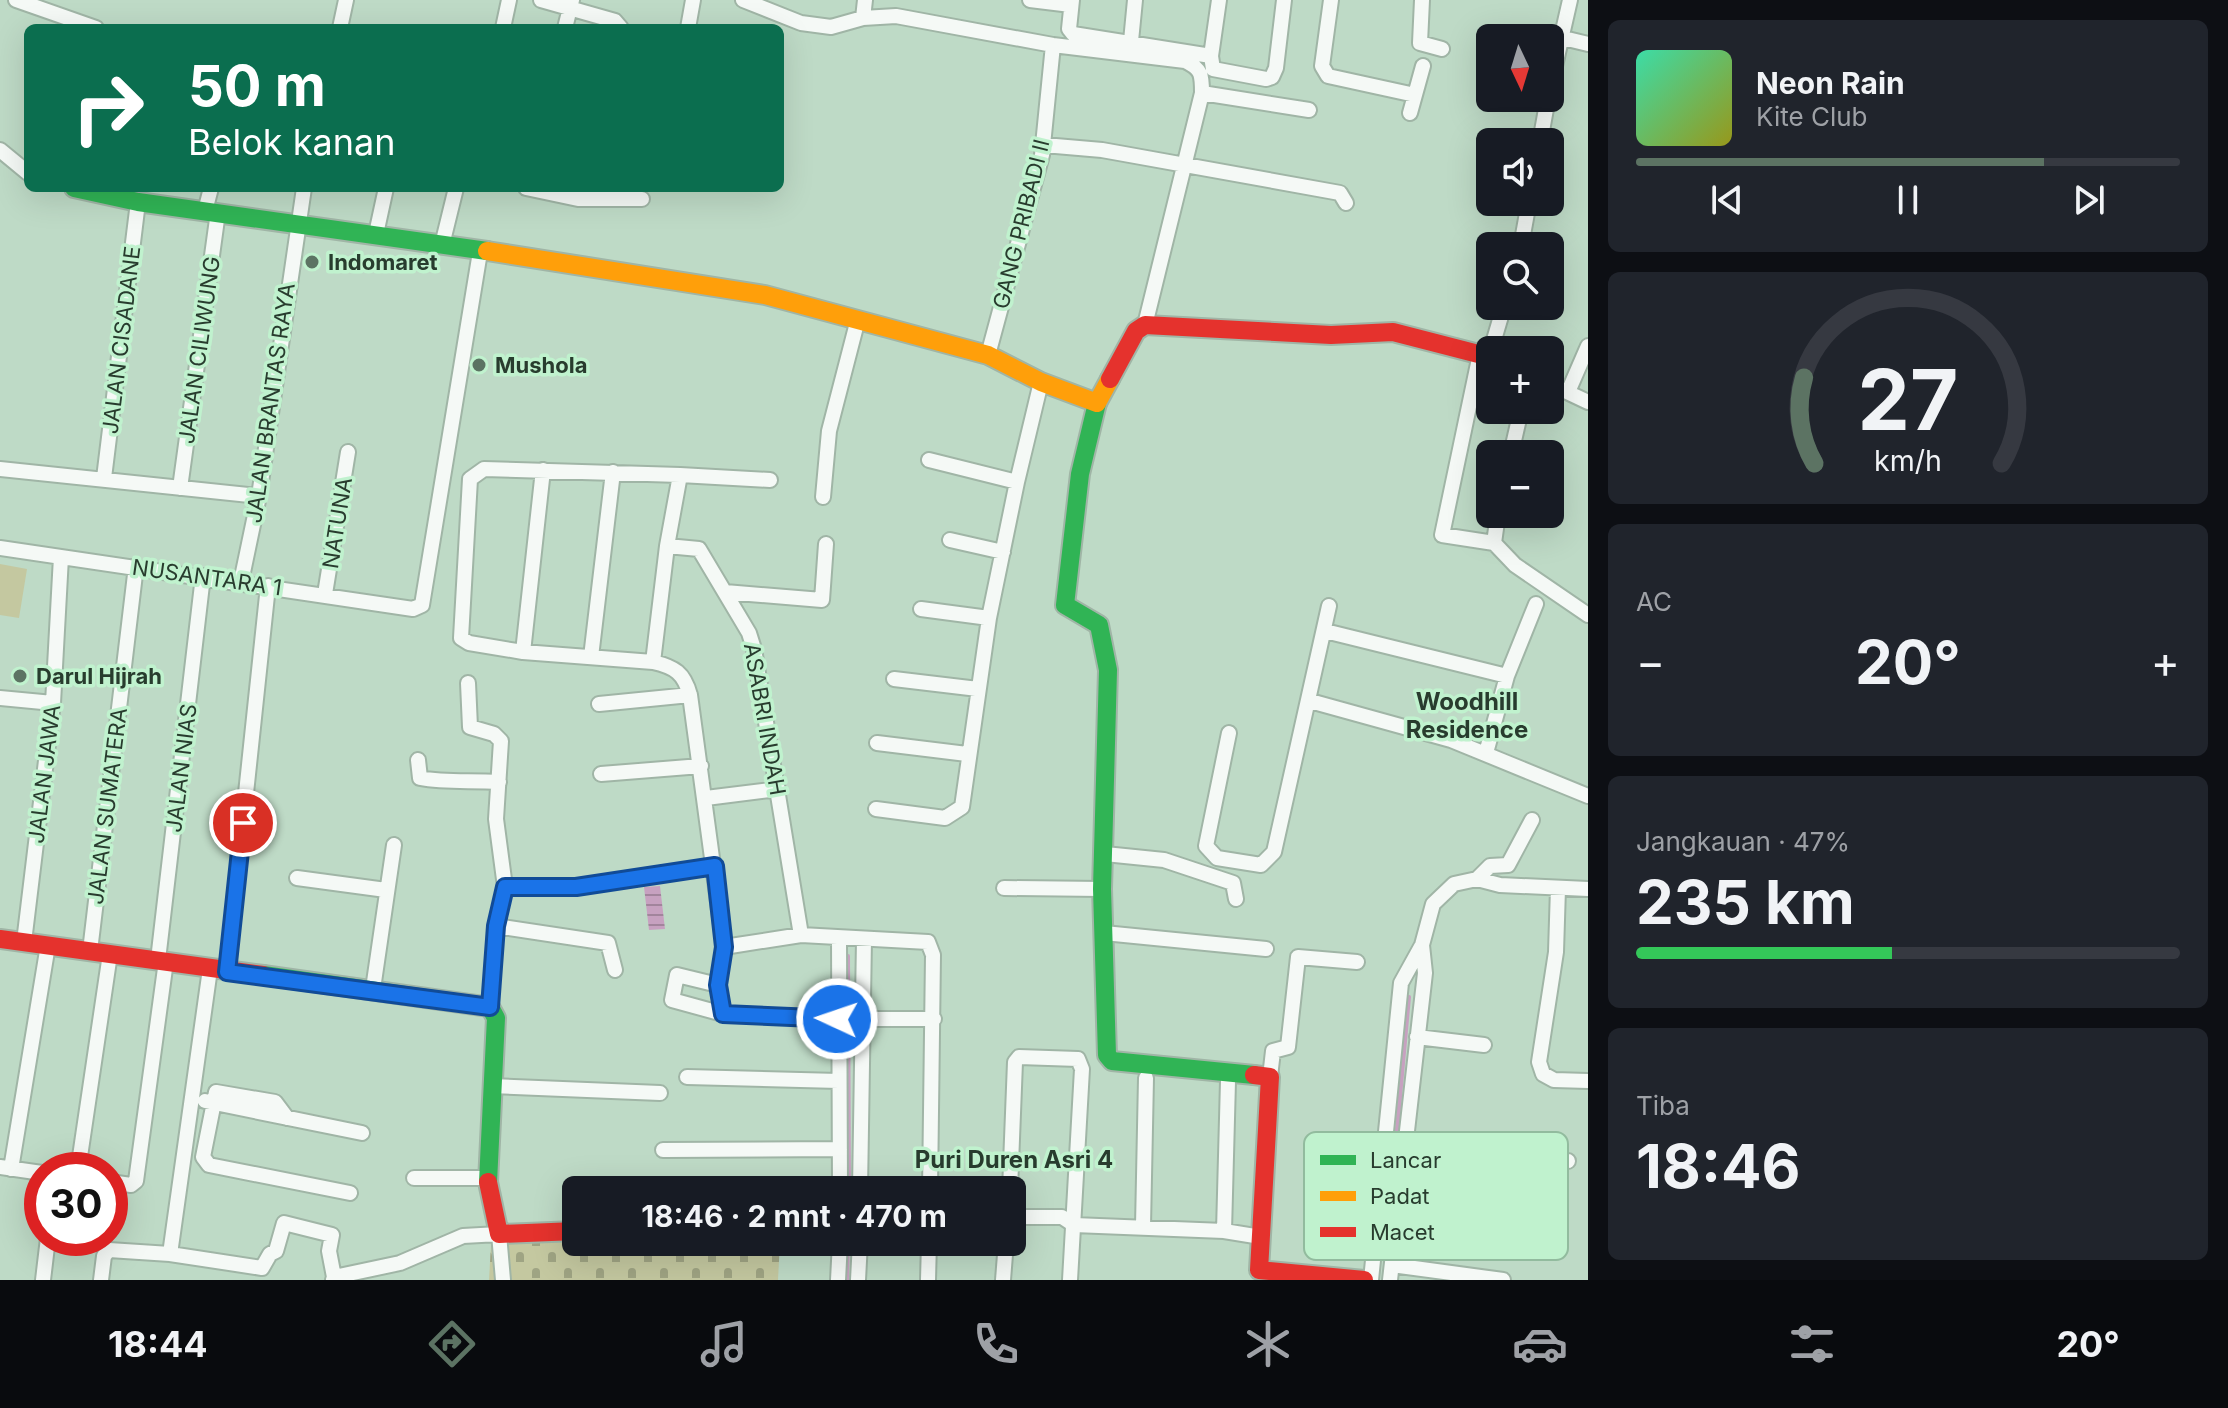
<!DOCTYPE html>
<html lang="id">
<meta charset="utf-8">
<style>
:root{--surface:#171b24;--page:#20242c;--text:#f1f3f6;--muted:#9ea1a6;--line:#363941;--accent:#5c7363}
body{margin:0;font-family:Inter,sans-serif;background:var(--page);color:var(--text);height:100vh;display:flex;flex-direction:column;font-size:30px;white-space:nowrap}
*{box-sizing:border-box;margin:0}
p{font-size:26px;color:var(--muted)}
.icon{flex:none;width:44px;height:44px;fill:none;stroke:currentColor;stroke-width:2;stroke-linecap:round;stroke-linejoin:round}
.map{position:relative;flex:1;overflow:hidden}
.panel{display:flex;flex-direction:column;gap:20px;padding:20px;background:#0d0f14;width:640px}
.panel>*{flex:none}
.guide{position:absolute;left:24px;top:24px;width:760px;height:168px;border-radius:12px;box-shadow:0 8px 32px #0002;background:#0b6e4f;color:#fff;overflow:hidden}
.needle{width:52px;rotate:176deg}
.tools{position:absolute;left:1476px;top:24px;display:grid;gap:16px}
.tools a{display:grid;place-items:center;width:88px;height:88px;border-radius:12px;background:var(--surface);box-shadow:0 8px 32px #0002;font-size:40px}
.speed{position:absolute;left:24px;top:1152px;display:flex;gap:16px;font-size:40px;font-weight:700;text-align:center}
.speed>*{display:grid;place-content:center;width:104px;height:104px;border-radius:50%;background:var(--surface);box-shadow:0 8px 32px #0002;line-height:1}
.speed .limit{border:12px solid #d22;background:#fff;color:#111}
.pin{position:absolute;display:grid;place-items:center;width:68px;height:68px;color:#fff;margin:-34px;border:4px solid #fff;border-radius:50%;box-shadow:0 2px 8px #0007}
.me{position:absolute;width:88px;margin:-44px;rotate:273deg;stroke-linejoin:round;filter:drop-shadow(0 0 6px #0008)}
.turn{display:flex;align-items:center;gap:28px;height:168px;padding:0 32px;font-size:36px}
.turn .icon{width:104px;height:104px;stroke-width:2.5}
.turn b{display:block;font-size:56px;line-height:68px}
.big{font-size:60px;font-weight:700;line-height:1.1}
.panel .tile{flex:1;display:flex;flex-direction:column;justify-content:center;gap:12px;min-width:0;padding:0 28px;border-radius:12px;background:var(--page)}
.panel .dial{align-items:center;gap:0}
.dial svg{height:208px;overflow:visible;fill:none;stroke:var(--line);stroke-width:7;stroke-linecap:round;text-anchor:middle}
.dial text{fill:var(--text);stroke:none}
.song{display:flex;align-items:center;gap:24px}
.cover{width:96px;height:96px;border-radius:12px;background:linear-gradient(135deg,hsl(160 70% 55%),hsl(60 70% 35%))}
.played{height:8px;border-radius:4px;background:linear-gradient(90deg,var(--accent) 75%,var(--line) 75%)}
.keys{display:flex;justify-content:space-around;direction:ltr}
.heat{display:flex;justify-content:space-between;align-items:center;font-size:44px;direction:ltr}
.charge{height:12px;border-radius:6px;background:linear-gradient(90deg,#34c759 47%,var(--line) 0)}
.trip{position:absolute;left:562px;top:1176px;width:464px;height:80px;border-radius:12px;background:var(--surface);box-shadow:0 8px 32px #0002;font-weight:700;line-height:80px;text-align:center}
.tab-bar{display:flex;height:128px;justify-content:space-around;align-items:center;background:#090b0e;color:var(--muted)}
.tab-bar .icon{width:56px;height:56px}
.tab-bar .selected{color:var(--accent)}
.tab-bar b{font-size:36px;color:var(--text)}
main{display:flex;flex:1;min-height:0}
.map>svg:first-child{display:block}
.cemetery{fill:url(#cemetery-stones)}
.pitch{fill:#c4c8a0}
.water{fill:url(#water-rules)}
.lines{fill:none;stroke-linecap:round;stroke-linejoin:round}
.stream{stroke:#c7a1c0;stroke-width:4}
.street-casing{stroke:#a0b5a6;stroke-width:18}
.fast-casing{stroke:#a0b5a6;stroke-width:22}
.slow-casing{stroke:#a0b5a6;stroke-width:22}
.jam-casing{stroke:#a0b5a6;stroke-width:22}
.street{stroke:#f5f9f6;stroke-width:14}
.fast{stroke:#30b455;stroke-width:18}
.slow{stroke:#ff9f0a;stroke-width:18}
.jam{stroke:#e5322d;stroke-width:18}
.route-casing{stroke:#114b97;stroke-width:20}
.route{stroke:#1a73e8;stroke-width:14}
.poi-dot{fill:#5c7363;stroke:#c0f2ce;stroke-width:3}
.labels{text-anchor:middle;dominant-baseline:central;stroke-width:7;stroke-linejoin:round;paint-order:stroke}
.street-label{font-size:22px;fill:#283c2e;stroke:#c0f2ce}
.poi-label{font-size:22px;font-weight:bold;fill:#283c2e;stroke:#c0f2ce;text-anchor:start}
.neighbourhood-label{font-size:24px;font-weight:bold;fill:#283c2e;stroke:#c0f2ce}
.key{fill:#c0f2ce;stroke:#92bb9e;stroke-width:2}
.key-label{font-size:22px;fill:#283c2e}
</style>
<main>
<div class="map">
<svg width="1588" height="1280" viewBox="0 0 1588 1280">
<defs>
<pattern id="cemetery-stones" width="16" height="16" patternUnits="userSpaceOnUse" patternTransform="scale(2)"><rect width="16" height="16" fill="#c4c8a0"/><path d="M2 7V4a2 2 0 0 1 4 0v3zM10 15v-3a2 2 0 0 1 4 0v3z" fill="#9fa483"/></pattern>
<pattern id="water-rules" width="6" height="5" patternUnits="userSpaceOnUse" patternTransform="scale(2)"><rect width="6" height="5" fill="#c7a1c0"/><path d="M0 2.5h6" fill="none" stroke="#a2849c"/></pattern>
</defs>
<rect width="100%" height="100%" fill="#bedac6"/>
<!-- cemetery -->
<path class="cemetery" d="M576 1242H780L778 1280H489L491 1244Z"/>
<!-- pitch -->
<path class="pitch" d="M0 564 27 569 19 618 0 615Z"/>
<!-- water -->
<path class="water" d="M660 886 665 929 649 930 644 887Z"/>
<g class="lines">
<!-- stream -->
<path class="stream" d="M848 956 849 1190
M1385 1209 1393 1174 1409 997
M847 1280 848 1242"/>
<defs>
<path id="street" d="M16 0 96 28
M541 0 615 21 621 28
M743 0 801 23 831 27 863 18 896 16 1053 45 1185 61C1202 69 1202 75 1202 93L1145 325
M1030 0 1071 5
M1072 0 1069 29 1073 34 1211 56 1213 69 1266 79 1272 77 1276 68 1284 0
M1331 0 1322 66 1328 76 1415 95
M1422 0 1420 43 1442 49
M863 18 865 0
M340 28 346 0
M503 28 509 0
M565 28 572 0
M688 28 693 0
M1559 37 1588 44
M1131 41 1135 0
M1211 56 1219 0
M1550 88 1570 0
M1202 93 1309 110
M1410 113 1423 66
M1540 142 1548 98
M1044 145 1102 150 1340 193 1346 203
M0 150 28 173
M526 188 578 199H642
M205 211 211 188
M376 234 386 188
M442 245 456 188
M1521 246 1529 202
M1491 350 1504 306
M1480 354 1442 535 1494 543
M988 355 1042 155 1053 45
M1550 384 1588 402
M1568 392 1588 346
M1511 454 1521 410
M0 469 259 496
M484 469 680 475 667 546 653 662 523 652 469 643 461 638 470 479Z
M680 475 770 480
M104 478 138 202
M1017 482 1041 382
M180 488 218 212
M823 497 829 431 858 319
M1498 514 1494 543 1515 565 1588 615
M950 540 1003 552
M667 546 699 549 749 633 754 649 801 935
M0 548 413 609 422 605 480 252
M241 582 259 496 304 188
M725 592 822 600 826 544
M325 594 348 452
M921 609 989 618
M1325 631 1507 676
M523 652 543 470
M591 657 613 472
M653 662C675 667 684 673 690 695L724 947 718 985 723 1014 837 1019
M894 679 978 689
M468 683 470 727 494 734 501 741 496 819 505 887 496 926 490 1007
M0 698 53 703
M1310 701 1451 740 1588 796
M599 704 690 695
M1229 733 1206 846 1217 858 1261 865 1274 852 1329 606
M877 743 967 754
M1486 753 1507 676 1536 604
M418 760 420 778C446 783 471 780 499 782
M601 774 701 766
M706 798 778 789
M876 809 945 818 962 807 989 618 1017 482 929 460
M1105 854 1164 860 1233 883 1236 899
M297 878 386 890
M1477 879 1490 866 1508 865 1532 820
M505 887H576L715 866
M1004 888 1102 889
M1558 888 1556 952 1539 1062 1543 1074 1554 1080 1588 1081
M496 926 608 943 615 970
M1104 933 1266 949
M839 938 840 1190
M24 942 53 703 61 557
M724 947 801 935 928 942 933 955 930 1190
M90 951 136 566
M158 960 203 576
M227 972 268 586
M718 985 677 975 672 1000 723 1014
M373 989 394 845
M865 1019H934
M1417 1037 1484 1045
M687 1077 839 1081
M1270 1077 1273 1051 1288 1047 1298 957 1357 962
M492 1086 660 1093
M205 1101 362 1133
M287 1118 275 1102 216 1092 203 1157 209 1165 350 1193
M663 1150 840 1149
M1404 1155 1568 1161
M0 1167 42 1173
M11 1169 48 945
M78 1170 110 954
M414 1178H487
M110 1182 131 1185 136 1181 166 961
M860 1190 864 939
M1010 1190 1015 1062 1019 1057 1078 1059 1082 1069 1070 1280
M1012 1217H1062L1074 1225 1224 1231 1261 1237
M1143 1226 1146 1078
M1224 1231 1228 1081
M170 1254 262 1268 270 1254 276 1251 284 1223 332 1235 329 1251 334 1277
M1392 1265 1503 1280
M43 1280 48 1238
M101 1280 104 1256 109 1250 170 1254 210 969
M333 1280 334 1277 400 1263 463 1236 499 1234 503 1280
M838 1280 840 1242
M858 1280 860 1242
M928 1280 929 1242
M1003 1280 1006 1242
M1371 1280 1401 983 1422 945 1433 904 1454 884 1477 879 1500 885 1588 889
M1390 1280 1425 973 1422 945"/>
<path id="fast" d="M74 188 138 202 487 251
M1097 403 1080 474 1065 605 1099 625 1108 670 1102 889 1107 1055 1112 1061 1254 1075
M263 975 490 1007 496 1018 488 1182"/>
<path id="slow" d="M487 251 765 295 988 355 1041 382 1097 403 1110 379"/>
<path id="jam" d="M1110 379 1136 331 1145 325 1331 335 1393 332 1490 357
M0 939 263 975
M1254 1075 1270 1077 1259 1270 1364 1280
M488 1182 499 1234 576 1231"/>
</defs>
<!-- street casing -->
<use href="#street" class="street-casing"/>
<!-- fast casing -->
<use href="#fast" class="fast-casing"/>
<!-- slow casing -->
<use href="#slow" class="slow-casing"/>
<!-- jam casing -->
<use href="#jam" class="jam-casing"/>
<!-- street -->
<use href="#street" class="street"/>
<!-- fast -->
<use href="#fast" class="fast"/>
<!-- slow -->
<use href="#slow" class="slow"/>
<!-- jam -->
<use href="#jam" class="jam"/>
</g>
<g class="lines">
<defs>
<path id="route" d="M243 823 227 972 490 1007 496 926 505 887H576L715 866 724 947 718 985 723 1014 837 1019"/>
</defs>
<!-- route casing -->
<use href="#route" class="route-casing"/>
<!-- route -->
<use href="#route" class="route"/>
</g>
<!-- markers -->
<g class="poi-dot">
<circle cx="312" cy="262" r="8"/>
<circle cx="479" cy="365" r="8"/>
<circle cx="20" cy="676" r="8"/>
</g>
<g class="labels">
<!-- street labels -->
<g class="street-label">
<text transform="translate(1021 224) rotate(-76)">GANG PRIBADI II</text>
<text transform="translate(121 340) rotate(-83)">JALAN CISADANE</text>
<text transform="translate(199 350) rotate(-82)">JALAN CILIWUNG</text>
<text transform="translate(270 403) rotate(-82)">JALAN BRANTAS RAYA</text>
<text transform="translate(337 523) rotate(-81)">NATUNA</text>
<text transform="translate(207 577) rotate(8)">NUSANTARA 1</text>
<text transform="translate(765 719) rotate(80)">ASABRI INDAH</text>
<text transform="translate(181 768) rotate(-83)">JALAN NIAS</text>
<text transform="translate(44 774) rotate(-83)">JALAN JAWA</text>
<text transform="translate(107 806) rotate(-83)">JALAN SUMATERA</text>
</g>
<!-- poi labels -->
<g class="poi-label">
<text x="328" y="262">Indomaret</text>
<text x="495" y="365">Mushola</text>
<text x="36" y="676">Darul Hijrah</text>
</g>
<!-- neighbourhood labels -->
<g class="neighbourhood-label">
<text x="1467" y="701">Woodhill<tspan x="1467" dy="28">Residence</tspan></text>
<text x="1014" y="1159">Puri Duren Asri 4</text>
</g>
</g>
<!-- legend -->
<rect x="1304" y="1132" width="264" height="128" rx="12" class="key"/>
<rect x="1320" y="1155" width="36" height="10" fill="#30b455"/>
<rect x="1320" y="1191" width="36" height="10" fill="#ff9f0a"/>
<rect x="1320" y="1227" width="36" height="10" fill="#e5322d"/>
<g class="key-label">
<text x="1370" y="1168">Lancar</text>
<text x="1370" y="1204">Padat</text>
<text x="1370" y="1240">Macet</text>
</g>
</svg>
<div class="tools">
<a><svg class="needle" viewBox="-14 -14 28 28"><path d="M0-13l5 13h-10z" fill="#e53935"/><path d="M0 13l5-13h-10z" fill="#9ea1a6"/></svg></a>
<a><svg class="icon" aria-label="sound" viewBox="0 0 24 24"><path d="M4 9h4l5-4v14l-5-4H4zM17 9q2 3 0 6"/></svg></a>
<a><svg class="icon" aria-label="search" viewBox="0 0 24 24"><circle cx="10" cy="10" r="6"/><path d="M15 15l6 6"/></svg></a>
<a>+</a>
<a>−</a>
</div>
<div class="speed"><div class="limit">30</div></div>
<div class="pin" style="left:243px;top:823px;background:#d93025"><svg class="icon" aria-label="arrive" viewBox="0 0 24 24"><path d="M6 21V4h12l-3 4 3 4H6"/></svg></div>
<svg class="me" style="left:837px;top:1019px" viewBox="-20 -20 40 40"><circle r="17" fill="#1a73e8" stroke="#fff" stroke-width="3"/><path d="M0-11L8 9 0 5-8 9z" fill="#fff"/></svg>
<div class="trip">18:46 · 2 mnt · 470 m</div>
<div class="guide">
<div class="turn"><svg class="icon" aria-label="right" viewBox="0 0 24 24"><path d="M7 20v-9h11M14 6l5 5-5 5"/></svg><div><b>50 m</b>Belok kanan</div></div>
</div>
</div>
<section class="panel">
<div class="tile">
<div class="song"><i class="cover"></i><div><b>Neon Rain</b><p>Kite Club</p></div></div>
<div class="played"></div>
<div class="keys"><svg class="icon" aria-label="previous" viewBox="0 0 24 24"><path d="M18 5L8 12l10 7zM5 5v14"/></svg><svg class="icon" aria-label="pause" viewBox="0 0 24 24"><path d="M8 5v14M16 5v14"/></svg><svg class="icon" aria-label="next" viewBox="0 0 24 24"><path d="M6 5l10 7-10 7zM19 5v14"/></svg></div>
</div>
<div class="tile dial"><svg viewBox="0 0 100 80">
<path d="M14 69A42 42 0 1 1 86 69"/>
<path d="M14 69A42 42 0 0 1 10 36" stroke="#5c7363"/>
<text x="50" y="56" font-size="32" font-weight="700">27</text>
<text x="50" y="72" font-size="11">km/h</text>
</svg></div>
<div class="tile"><p>AC</p>
<div class="heat"><a>−</a><b class="big">20°</b><a>+</a></div>
</div>
<div class="tile"><p>Jangkauan · 47%</p><b class="big">235 km</b><div class="charge"></div></div>
<div class="tile"><p>Tiba</p><b class="big">18:46</b></div>
</section>
</main>
<nav class="tab-bar">
<b>18:44</b>
<svg class="icon selected" aria-label="directions" viewBox="0 0 24 24"><path d="M12 3l9 9-9 9-9-9zM9 14v-3h6M13 9l2 2-2 2"/></svg>
<svg class="icon" aria-label="music" viewBox="0 0 24 24"><path d="M9 18V5l10-2v13"/><circle cx="6" cy="18" r="3"/><circle cx="16" cy="16" r="3"/></svg>
<svg class="icon" aria-label="phone" viewBox="0 0 24 24"><path d="M5 4h4l2 5-3 2q2 4 5 5l2-3 5 2v4C11 20 4 13 5 4z"/></svg>
<svg class="icon" aria-label="climate" viewBox="0 0 24 24"><path d="M12 3v18M4 7l16 10M4 17L20 7"/></svg>
<svg class="icon" aria-label="car" viewBox="0 0 24 24"><path d="M5 17H2v-5l4-1 3-4h7l3 4 3 1v5h-3M9 17h6M6 11h13"/><circle cx="7" cy="17" r="2"/><circle cx="17" cy="17" r="2"/></svg>
<svg class="icon" aria-label="filters" viewBox="0 0 24 24"><path d="M4 7h16M4 17h16"/><circle cx="9" cy="7" r="2"/><circle cx="15" cy="17" r="2"/></svg>
<b>20°</b>
</nav>
